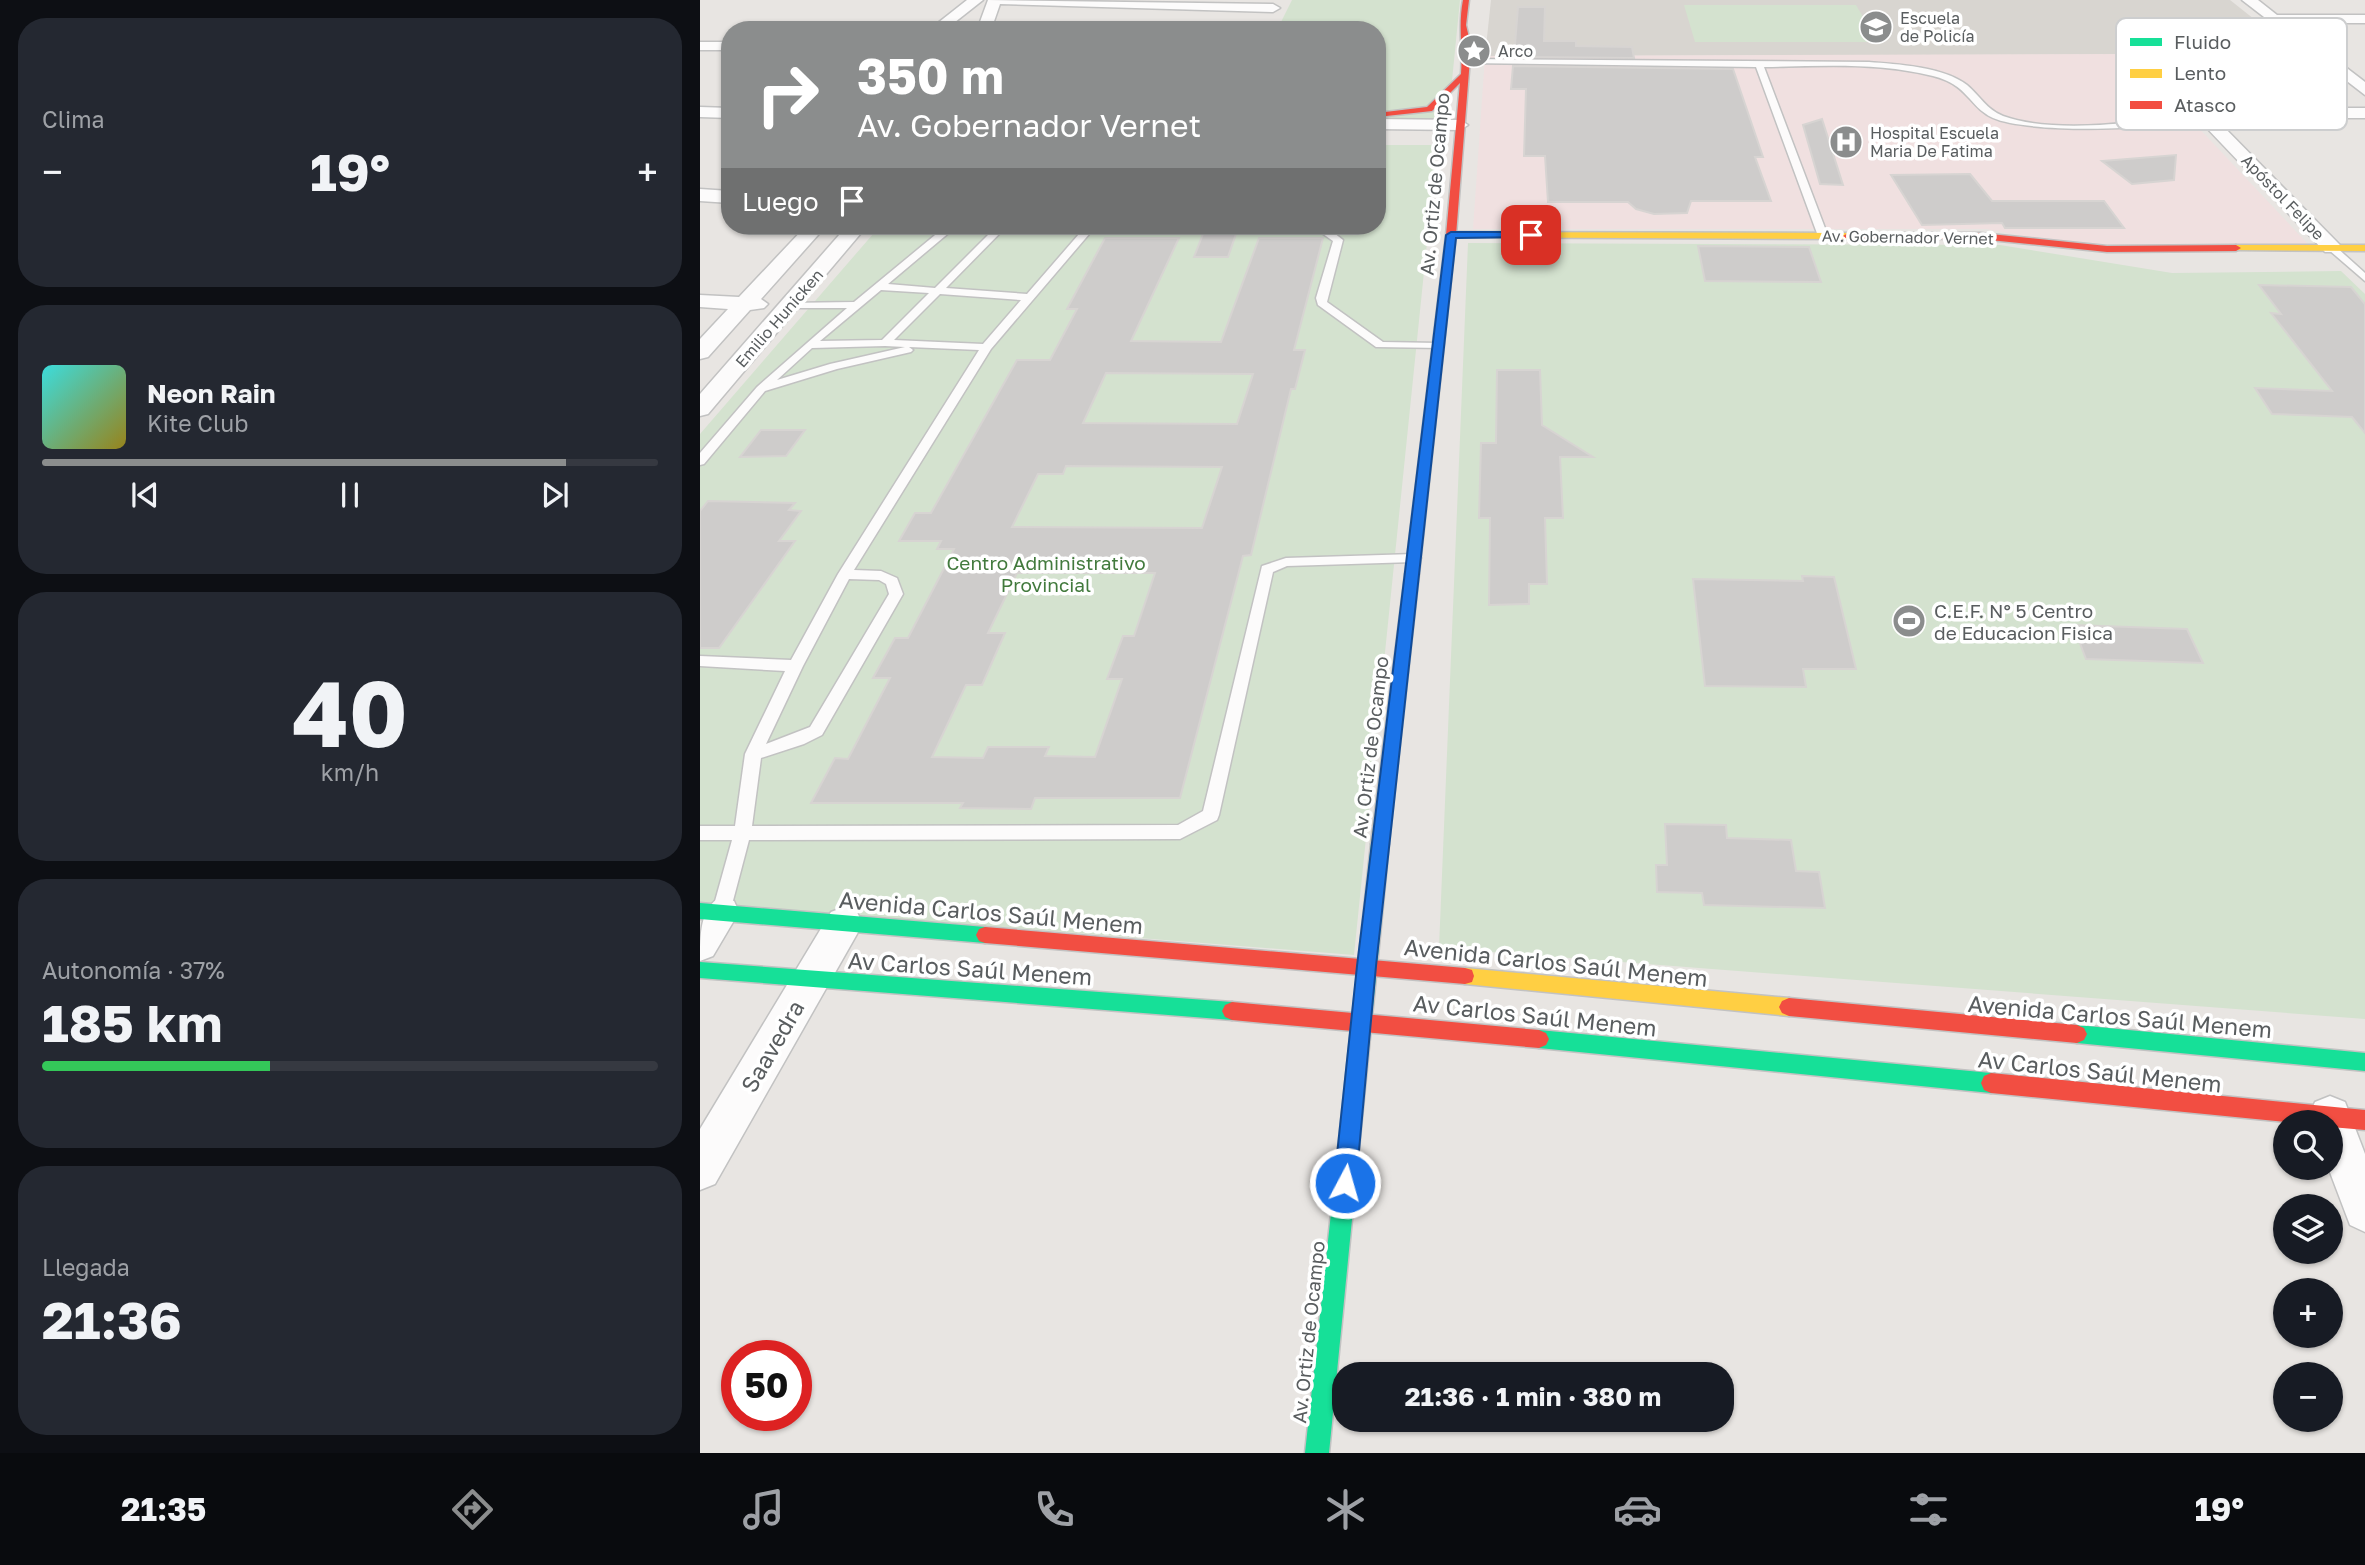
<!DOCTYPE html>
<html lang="es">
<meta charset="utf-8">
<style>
:root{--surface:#171b24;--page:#242831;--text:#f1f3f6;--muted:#9ea1a6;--line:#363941;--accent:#8b8d8d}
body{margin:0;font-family:"Golos Text",sans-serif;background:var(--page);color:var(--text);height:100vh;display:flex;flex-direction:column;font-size:26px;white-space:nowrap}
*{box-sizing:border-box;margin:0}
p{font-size:23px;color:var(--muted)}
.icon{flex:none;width:38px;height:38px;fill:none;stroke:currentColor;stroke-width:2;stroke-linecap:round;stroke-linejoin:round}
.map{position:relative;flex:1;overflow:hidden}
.sheet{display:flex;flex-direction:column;gap:18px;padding:18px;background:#0d0f14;width:700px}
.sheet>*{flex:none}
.guide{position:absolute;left:21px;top:21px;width:665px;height:214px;border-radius:28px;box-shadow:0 2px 5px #0004;background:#8b8d8d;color:#fff;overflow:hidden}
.fabs{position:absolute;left:1573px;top:1110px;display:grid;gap:14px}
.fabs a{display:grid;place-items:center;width:70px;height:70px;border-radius:50%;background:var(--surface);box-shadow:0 2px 5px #0004;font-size:35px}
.speed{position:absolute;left:21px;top:1340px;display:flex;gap:14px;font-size:35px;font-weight:700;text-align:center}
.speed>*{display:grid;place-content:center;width:91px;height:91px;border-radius:50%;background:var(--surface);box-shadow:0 2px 5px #0004;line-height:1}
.speed .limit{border:10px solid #d22;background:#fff;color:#111}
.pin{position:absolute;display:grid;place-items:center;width:60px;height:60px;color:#fff;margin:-30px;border-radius:14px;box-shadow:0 4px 10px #0006}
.me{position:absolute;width:77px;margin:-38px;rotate:6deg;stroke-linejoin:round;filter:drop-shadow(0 0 5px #0008)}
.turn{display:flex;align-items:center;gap:24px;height:147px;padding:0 21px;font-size:32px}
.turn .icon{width:91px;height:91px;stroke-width:2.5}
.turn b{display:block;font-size:49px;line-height:60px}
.then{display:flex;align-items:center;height:66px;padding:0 21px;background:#0003;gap:14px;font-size:26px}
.big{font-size:52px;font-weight:700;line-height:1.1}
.sheet .card{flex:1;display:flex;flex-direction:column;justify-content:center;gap:10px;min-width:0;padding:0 24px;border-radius:28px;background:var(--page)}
.sheet .dial{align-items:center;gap:0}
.dial b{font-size:91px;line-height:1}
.song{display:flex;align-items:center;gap:21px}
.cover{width:84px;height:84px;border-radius:10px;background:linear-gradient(135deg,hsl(180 70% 55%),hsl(50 70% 35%))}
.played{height:7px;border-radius:4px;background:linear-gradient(90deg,var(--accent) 85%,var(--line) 85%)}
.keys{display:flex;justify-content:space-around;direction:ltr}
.heat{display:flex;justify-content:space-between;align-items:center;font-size:38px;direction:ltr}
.charge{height:10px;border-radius:5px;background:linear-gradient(90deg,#34c759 37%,var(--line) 0)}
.trip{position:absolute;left:632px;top:1362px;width:402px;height:70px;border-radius:28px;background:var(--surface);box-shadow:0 2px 5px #0004;font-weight:700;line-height:70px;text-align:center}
.tabs{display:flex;height:112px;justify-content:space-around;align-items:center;background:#090b0e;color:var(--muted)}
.tabs .icon{width:49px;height:49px}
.tabs .current{color:var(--accent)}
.tabs b{font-size:32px;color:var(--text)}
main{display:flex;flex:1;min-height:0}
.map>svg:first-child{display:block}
.education{fill:#d8d5d0}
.medical{fill:#f0e0e0}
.green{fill:#d4e2cf}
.building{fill:#cecccb;stroke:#d7d4d2;stroke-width:2;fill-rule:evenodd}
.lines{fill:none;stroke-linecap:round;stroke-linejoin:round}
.lane-casing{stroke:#c2c2c2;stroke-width:3}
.street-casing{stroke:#c2c2c2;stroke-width:3}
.fast-casing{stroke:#c2c2c2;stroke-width:3}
.slow-casing{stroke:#c2c2c2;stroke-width:3}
.jam-casing{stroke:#c2c2c2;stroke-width:3}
.lane{fill:#fcfbfb;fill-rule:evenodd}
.street{fill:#fcfbfb;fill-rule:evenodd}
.fast{fill:#16e098;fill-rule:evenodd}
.slow{fill:#ffcf43;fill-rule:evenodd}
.jam{fill:#f24e42;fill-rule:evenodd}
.route{fill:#1a73e8;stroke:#114b97;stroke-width:2}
.labels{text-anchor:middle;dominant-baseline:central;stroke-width:7;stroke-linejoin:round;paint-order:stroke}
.far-poi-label{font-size:16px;fill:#595d5f;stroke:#fff;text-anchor:start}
.far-street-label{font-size:16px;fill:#595d5f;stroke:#fff}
.street-label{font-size:19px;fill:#595d5f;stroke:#fff}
.park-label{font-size:19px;fill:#427a3d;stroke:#fff}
.poi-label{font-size:19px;fill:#595d5f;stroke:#fff;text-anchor:start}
.near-street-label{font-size:23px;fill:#595d5f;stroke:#fff}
.key{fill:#fff;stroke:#cdcecf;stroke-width:2}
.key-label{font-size:19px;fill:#595d5f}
</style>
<main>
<section class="sheet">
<div class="card"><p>Clima</p>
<div class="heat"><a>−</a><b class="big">19°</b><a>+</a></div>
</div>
<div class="card">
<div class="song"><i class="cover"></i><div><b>Neon Rain</b><p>Kite Club</p></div></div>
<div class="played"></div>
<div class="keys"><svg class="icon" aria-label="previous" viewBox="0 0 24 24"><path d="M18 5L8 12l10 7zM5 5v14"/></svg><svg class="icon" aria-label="pause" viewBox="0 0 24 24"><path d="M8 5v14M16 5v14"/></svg><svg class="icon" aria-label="next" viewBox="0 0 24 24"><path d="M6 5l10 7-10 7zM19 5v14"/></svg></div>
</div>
<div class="card dial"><b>40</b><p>km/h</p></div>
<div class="card"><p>Autonomía · 37%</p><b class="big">185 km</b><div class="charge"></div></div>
<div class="card"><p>Llegada</p><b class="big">21:36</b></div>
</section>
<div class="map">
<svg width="1665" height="1453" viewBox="0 0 1665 1453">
<rect width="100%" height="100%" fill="#e8e5e2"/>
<!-- education -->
<path class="education" d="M791 0H1530L1598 54 785 56Z"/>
<!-- medical -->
<path class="medical" d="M1429 54 1608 244H1369L1286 229H773L785 56Z"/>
<!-- green -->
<path class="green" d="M592 0H760L748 121 677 120V30H577Z
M984 5H1156L1178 42H995Z
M677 145H737L654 955 0 903V434L180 226H677Z
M768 243 1300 245 1472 273 1641 271 1665 294V1019L739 948Z"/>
<!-- building -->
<path class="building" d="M818 7H845L844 41H876V46L932 47 934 58 814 57Z
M813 66 1033 69 1063 157H1055L1071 201H991L987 213 954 214 936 209 928 202H848L845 156H824L826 89H811Z
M1122 119 1143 185 1120 184 1103 125Z
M1476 155 1474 180 1432 184 1402 161Z
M1270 174 1292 201H1404L1424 228H1305L1302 223 1222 225 1191 175Z
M503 234H536L528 257H494Z
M405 238H479L431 341 521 342 559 238H623L594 350H605L595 389H591L551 555 543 556 480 798H335L331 809 260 808 263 803H111L135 758 148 759 190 678H173L195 638H208L254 549H237L241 541H199L215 513H231L317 360H350L377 309H367ZM406 373 553 374 537 424 383 423ZM366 466 522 467 502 528 312 527 338 474H363ZM317 573H455L434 636H423L407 679H422L395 757 345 756 349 747H288L283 758 232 757 266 685H282L305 633H288Z
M998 246 1109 247 1121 282 1005 281Z
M1559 285 1651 287 1665 304V433L1652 417 1572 414 1555 388 1632 391 1571 313 1581 314Z
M797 370H840L842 425 893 457H860L863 518H845L847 584H829V604L789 605 790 518H779L781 443H796Z
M61 430H105L86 456 40 457Z
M8 501 95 503 89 510 101 511 79 541H95L19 648H0V511Z
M1102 576 1134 577 1156 669H1103L1106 687 1005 686 993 579 1103 581Z
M1373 625 1487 629 1503 663 1386 659Z
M965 824 1026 825 1027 838 1091 840 1096 871 1119 872 1125 908 1004 905 1002 893 957 892 956 865H967Z"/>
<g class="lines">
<defs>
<path id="lane" d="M763 59 1169 62C1197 64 1244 67 1267 85 1279 95 1287 110 1303 116 1356 135 1449 122 1504 111L1508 113C1475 132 1329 134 1293 118 1268 106 1269 85 1233 76 1177 62 1121 66 1064 67L1128 236 1123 239 1118 236 1056 67 766 63Z
M246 226H257L188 284 235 288 297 226H307L246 288 327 294 386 226H396L291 349 154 570 181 571 197 578 203 594 122 735 104 744 61 758 52 826 478 825 503 811 562 566 586 558 714 554 721 558 714 562 587 566 573 572 519 815 517 820 480 839 49 840 30 912 27 917 21 920 15 917 12 912 32 840H0V826H35L45 754 85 671 0 666V656L91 660 138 574 279 350 209 347 213 350 211 352 137 369 65 391 4 464 0 465V453L57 387 147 308H90L85 305 86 303 154 302ZM181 290 229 293 182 340 120 341ZM240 294 321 300 283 344 194 340ZM185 346 205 347 130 364 77 380 112 348ZM149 579 179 580 186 584 189 594 110 727 66 744 103 666Z
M599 226H625L643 240 627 302 683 342 738 343 742 344V348L676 347 618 305 616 298 633 241 619 231Z
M1629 246H1635L1665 273V281L1629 250Z"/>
<path id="street" d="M267 0H283L245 30H229Z
M288 0 573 4 580 8 573 12 300 4 291 30H277Z
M1542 0H1558L1577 15H1665V23H1588L1665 82V95Z
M0 42H30V50H0Z
M1445 51 1450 52 1506 108H1665V118H1515L1639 244 1642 248 1639 252H1625L1440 58 1438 55Z
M0 107 30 108V118L0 117Z
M677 119 760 120 768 125 760 130 677 129Z
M0 189 30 191V203L0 201Z
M106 226H126L61 299 68 304 64 308 50 310 8 357 0 359V339L28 309 0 307V295L39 297Z
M147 226H167L8 414 0 416V394Z
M21 897 34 901 39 912 13 956 0 961C0 935 0 907 21 897Z
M144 907 157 912 162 923 157 934 15 1184 0 1190V1129L131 912Z
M1630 1096 1645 1102 1665 1154V1232L1650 1225 1628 1167H1631V1122H1612L1609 1116 1615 1102Z"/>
<path id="fast" d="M680 837 686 839 689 844 629 1453H605L671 844 674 839Z
M0 903 285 927 291 929 294 935 291 941 285 943 0 919Z
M0 962 532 1002 539 1005 542 1011 539 1017 532 1020 0 978Z
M1377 1025 1665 1053V1071L1377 1043 1370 1040 1367 1034 1370 1028Z
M839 1030 1291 1073 1298 1076 1301 1083 1298 1090 1291 1093 839 1048 832 1045 829 1039 832 1033Z"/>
<path id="slow" d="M751 232 1148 233 1153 236 1148 239 748 237V233Z
M1536 245H1665V251L1533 250V246Z
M712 569 719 574 689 844 686 849 680 851 674 849 671 844 705 574Z
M765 968 1089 998 1096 1001 1099 1007 1096 1013 1089 1016 765 984 758 982 756 976 758 970Z"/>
<path id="jam" d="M763 0H769L766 25 771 46 756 235 719 574 712 579 705 574 746 235 760 83 732 111 677 117V113L727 107 761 74C763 48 758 25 763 0Z
M1148 233H1280L1407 246 1536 245 1541 248 1536 251 1407 252 1280 239 1145 238 1143 236Z
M285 927 765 968 772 970 774 976 772 982 765 984 285 943 279 941 276 935 279 929Z
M1089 998 1377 1025 1384 1028 1387 1034 1384 1040 1377 1043 1089 1016 1082 1013 1079 1007 1082 1001Z
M532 1002 839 1030 846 1033 849 1039 846 1045 839 1048 532 1020 525 1017 522 1011 525 1005Z
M1291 1073 1665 1110V1130L1631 1127V1122H1586L1291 1093 1284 1090 1281 1083 1284 1076Z"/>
</defs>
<!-- lane casing -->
<use href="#lane" class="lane-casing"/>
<!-- street casing -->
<use href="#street" class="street-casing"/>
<!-- fast casing -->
<use href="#fast" class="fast-casing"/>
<!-- slow casing -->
<use href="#slow" class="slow-casing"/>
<!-- jam casing -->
<use href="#jam" class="jam-casing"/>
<!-- lane -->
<use href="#lane" class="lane"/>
<!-- street -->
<use href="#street" class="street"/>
<!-- fast -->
<use href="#fast" class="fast"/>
<!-- slow -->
<use href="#slow" class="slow"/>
<!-- jam -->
<use href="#jam" class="jam"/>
</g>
<!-- route -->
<path class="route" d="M831 232 834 237 756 238 676 966 656 1183 653 1191 645 1194 637 1191 634 1183 657 966 746 235 751 232Z"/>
<!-- icons -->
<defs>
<symbol id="school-disc" viewBox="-11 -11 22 22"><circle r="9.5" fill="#8b8d8d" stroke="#fff"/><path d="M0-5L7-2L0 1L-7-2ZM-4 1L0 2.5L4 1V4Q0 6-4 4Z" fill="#fff"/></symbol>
<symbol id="sight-disc" viewBox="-11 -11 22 22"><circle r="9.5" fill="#8b8d8d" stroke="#fff"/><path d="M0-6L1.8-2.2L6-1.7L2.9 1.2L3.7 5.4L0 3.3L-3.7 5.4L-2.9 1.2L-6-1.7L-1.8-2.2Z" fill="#fff"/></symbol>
<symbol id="hospital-disc" viewBox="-11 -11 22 22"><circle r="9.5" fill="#8b8d8d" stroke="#fff"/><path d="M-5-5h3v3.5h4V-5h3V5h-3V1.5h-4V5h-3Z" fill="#fff"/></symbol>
<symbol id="stadium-disc" viewBox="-11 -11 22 22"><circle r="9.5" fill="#8b8d8d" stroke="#fff"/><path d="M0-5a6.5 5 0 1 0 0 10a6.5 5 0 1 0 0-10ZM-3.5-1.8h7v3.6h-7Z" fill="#fff"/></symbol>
</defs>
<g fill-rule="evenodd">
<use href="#school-disc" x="1157" y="8" width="38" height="38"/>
<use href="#sight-disc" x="755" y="32" width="38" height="38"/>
<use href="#hospital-disc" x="1127" y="123" width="38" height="38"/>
<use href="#stadium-disc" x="1190" y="602" width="38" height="38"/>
</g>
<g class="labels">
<!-- far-poi labels -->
<g class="far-poi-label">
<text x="1200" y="18">Escuela<tspan x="1200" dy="18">de Policía</tspan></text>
<text x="798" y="51">Arco</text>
<text x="1170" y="133">Hospital Escuela<tspan x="1170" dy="18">Maria De Fatima</tspan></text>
</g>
<!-- far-street labels -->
<g class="far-street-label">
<text transform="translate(1583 197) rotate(46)">Apóstol Felipe</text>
<text transform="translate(1208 237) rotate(1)">Av. Gobernador Vernet</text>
<text transform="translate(79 318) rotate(-49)">Emilio Hunicken</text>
</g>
<!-- street labels -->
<g class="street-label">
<text transform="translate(734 184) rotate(-85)">Av. Ortiz de Ocampo</text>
<text transform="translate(670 747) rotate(-83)">Av. Ortiz de Ocampo</text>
<text transform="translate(608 1332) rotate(-84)">Av. Ortiz de Ocampo</text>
</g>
<!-- park labels -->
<g class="park-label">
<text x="346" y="562">Centro Administrativo<tspan x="346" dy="22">Provincial</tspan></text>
</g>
<!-- poi labels -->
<g class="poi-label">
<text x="1234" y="610">C.E.F. N° 5 Centro<tspan x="1234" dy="22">de Educacion Fisica</tspan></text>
</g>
<!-- near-street labels -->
<g class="near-street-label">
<text transform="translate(291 912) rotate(5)">Avenida Carlos Saúl Menem</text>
<text transform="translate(856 962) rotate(6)">Avenida Carlos Saúl Menem</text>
<text transform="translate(270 968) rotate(4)">Av Carlos Saúl Menem</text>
<text transform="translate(835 1015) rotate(6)">Av Carlos Saúl Menem</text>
<text transform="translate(1420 1016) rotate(5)">Avenida Carlos Saúl Menem</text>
<text transform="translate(72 1046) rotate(-60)">Saavedra</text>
<text transform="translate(1400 1071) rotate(6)">Av Carlos Saúl Menem</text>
</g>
</g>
<!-- legend -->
<rect x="1416" y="18" width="231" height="112" rx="10" class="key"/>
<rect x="1430" y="38" width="32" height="8" fill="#16e098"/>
<rect x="1430" y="69" width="32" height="9" fill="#ffcf43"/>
<rect x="1430" y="101" width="32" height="8" fill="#f24e42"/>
<g class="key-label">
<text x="1474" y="49">Fluido</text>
<text x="1474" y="80">Lento</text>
<text x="1474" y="112">Atasco</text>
</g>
</svg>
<div class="fabs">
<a><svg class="icon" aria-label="search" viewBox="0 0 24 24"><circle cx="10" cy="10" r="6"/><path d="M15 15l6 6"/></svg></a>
<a><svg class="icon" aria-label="layers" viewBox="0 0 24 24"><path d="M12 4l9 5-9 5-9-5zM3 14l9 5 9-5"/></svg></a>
<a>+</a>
<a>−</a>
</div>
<div class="speed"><div class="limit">50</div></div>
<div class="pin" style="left:831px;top:235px;background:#d93025"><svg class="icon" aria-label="arrive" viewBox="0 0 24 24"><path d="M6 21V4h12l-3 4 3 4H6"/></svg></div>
<svg class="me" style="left:645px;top:1183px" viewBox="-20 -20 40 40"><circle r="17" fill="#1a73e8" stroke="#fff" stroke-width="3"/><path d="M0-11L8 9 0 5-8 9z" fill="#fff"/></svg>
<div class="trip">21:36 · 1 min · 380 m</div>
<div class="guide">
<div class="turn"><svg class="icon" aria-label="right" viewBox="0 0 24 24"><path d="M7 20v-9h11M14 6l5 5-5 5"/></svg><div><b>350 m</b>Av. Gobernador Vernet</div></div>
<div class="then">Luego<svg class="icon" aria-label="arrive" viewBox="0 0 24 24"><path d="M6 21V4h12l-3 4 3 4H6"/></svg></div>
</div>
</div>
</main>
<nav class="tabs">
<b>21:35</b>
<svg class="icon current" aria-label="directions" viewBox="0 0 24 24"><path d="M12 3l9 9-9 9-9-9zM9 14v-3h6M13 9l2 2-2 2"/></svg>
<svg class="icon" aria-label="music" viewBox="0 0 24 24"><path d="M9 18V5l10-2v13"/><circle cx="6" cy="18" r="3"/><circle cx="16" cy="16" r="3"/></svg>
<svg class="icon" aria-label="phone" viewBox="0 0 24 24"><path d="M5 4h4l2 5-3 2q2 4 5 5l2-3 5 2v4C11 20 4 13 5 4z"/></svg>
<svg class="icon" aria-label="climate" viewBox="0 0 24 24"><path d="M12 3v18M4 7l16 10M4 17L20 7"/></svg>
<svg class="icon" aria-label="car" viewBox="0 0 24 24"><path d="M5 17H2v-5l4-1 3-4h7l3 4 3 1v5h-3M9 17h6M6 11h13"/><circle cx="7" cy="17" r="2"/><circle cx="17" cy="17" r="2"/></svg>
<svg class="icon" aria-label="filters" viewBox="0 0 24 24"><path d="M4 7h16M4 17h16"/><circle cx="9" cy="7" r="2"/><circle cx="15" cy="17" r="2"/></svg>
<b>19°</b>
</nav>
